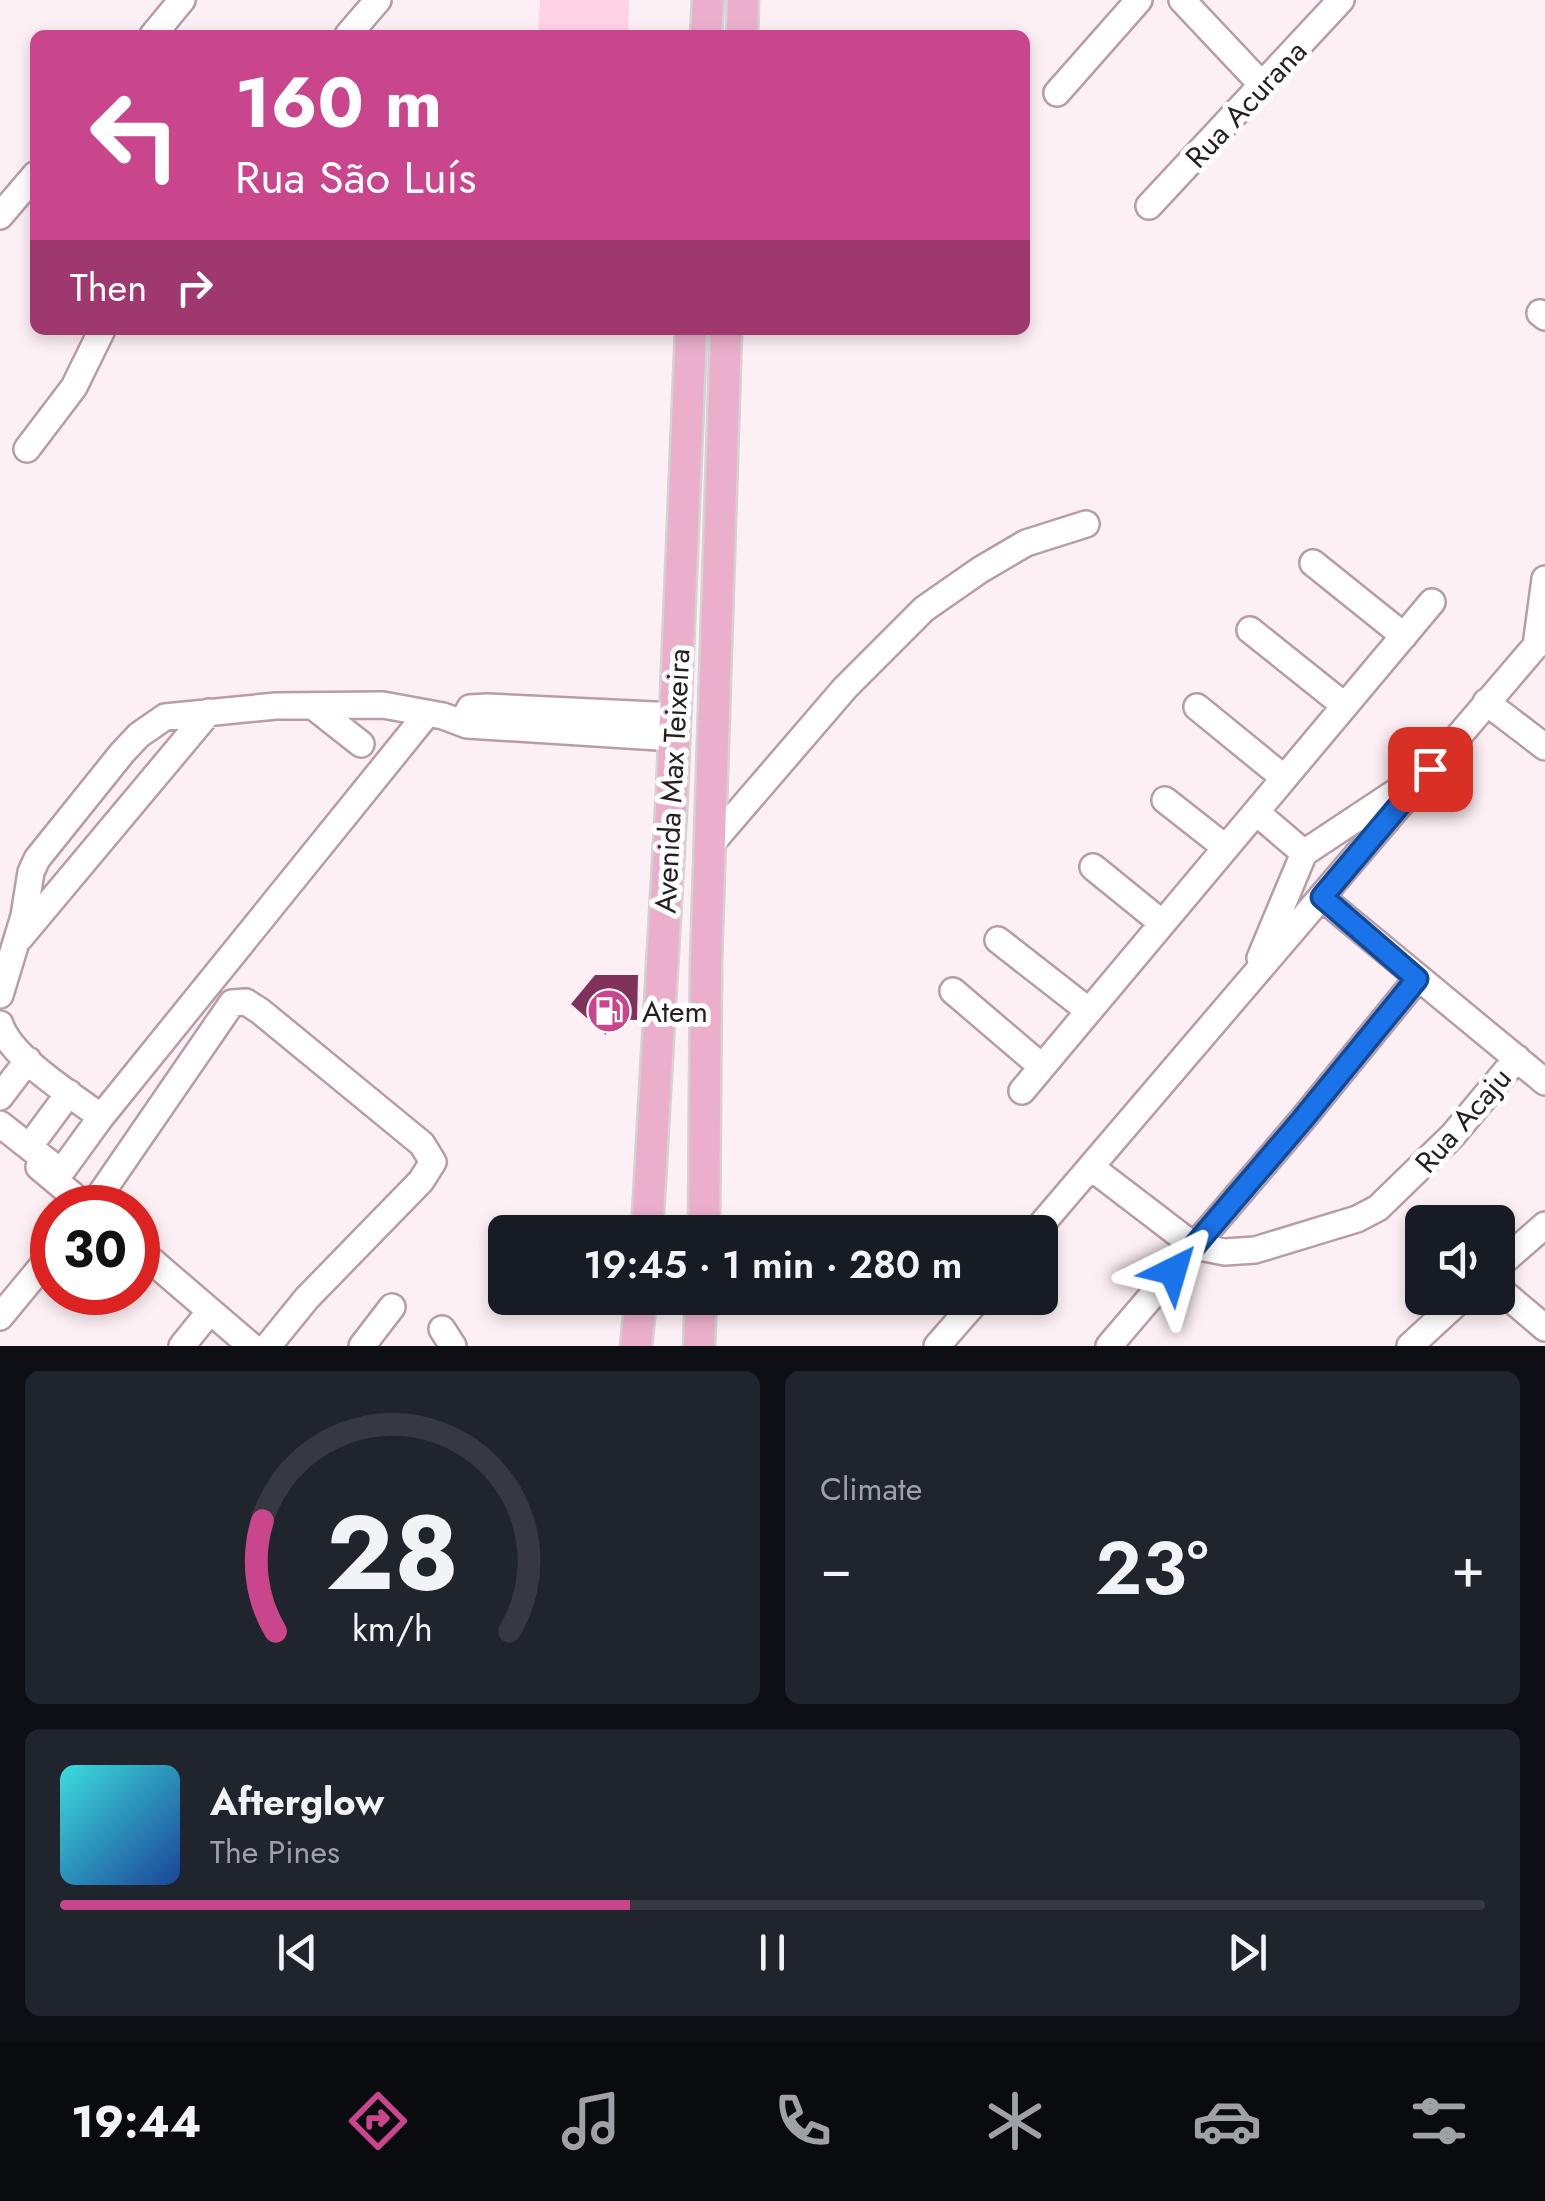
<!DOCTYPE html>
<meta charset="utf-8">
<style>
:root{--surface:#171b24;--page:#20242c;--text:#f1f3f6;--muted:#9ea1a6;--line:#363941;--accent:#c9468d}
body{margin:0;font-family:Jost,sans-serif;background:var(--page);color:var(--text);height:100vh;display:flex;flex-direction:column;font-size:38px;white-space:nowrap}
*{box-sizing:border-box;margin:0}
p{font-size:32px;color:var(--muted)}
.icon{flex:none;width:55px;height:55px;fill:none;stroke:currentColor;stroke-width:2;stroke-linecap:round;stroke-linejoin:round}
.map{position:relative;height:1346px;overflow:hidden}
.side{display:flex;flex-direction:column;gap:25px;padding:25px;background:#0d0f14;flex:1}
.side>*{flex:none}
.top-card{position:absolute;left:30px;top:30px;width:1000px;height:305px;border-radius:15px;box-shadow:0 5px 15px #0003;background:#c9468d;color:#fff;overflow:hidden}
.tools{position:absolute;left:1405px;top:1205px;display:grid;gap:20px}
.tools a{display:grid;place-items:center;width:110px;height:110px;border-radius:15px;background:var(--surface);box-shadow:0 5px 15px #0003;font-size:50px}
.speed{position:absolute;left:30px;top:1185px;display:flex;gap:20px;font-size:50px;font-weight:700;text-align:center}
.speed>*{display:grid;place-content:center;width:130px;height:130px;border-radius:50%;background:var(--surface);box-shadow:0 5px 15px #0003;line-height:1}
.speed .limit{border:15px solid #d22;background:#fff;color:#111}
.pin{position:absolute;display:grid;place-items:center;width:85px;height:85px;color:#fff;margin:-42px;border-radius:20px;box-shadow:0 5px 15px #0006}
.me{position:absolute;width:110px;margin:-55px;rotate:40deg;stroke-linejoin:round;filter:drop-shadow(0 0 8px #0008)}
.turn{display:flex;align-items:center;gap:35px;height:210px;padding:0 40px;font-size:45px}
.turn .icon{width:130px;height:130px;stroke-width:2.5}
.turn b{display:block;font-size:70px;line-height:85px}
.then{display:flex;align-items:center;height:95px;padding:0 40px;background:#0003;gap:20px;font-size:38px}
.big{font-size:75px;font-weight:600;line-height:1.1}
.side .tile{flex:1;display:flex;flex-direction:column;justify-content:center;gap:15px;min-width:0;padding:0 35px;border-radius:15px;background:var(--page)}
.side .dial{align-items:center;gap:0}
.dial svg{height:260px;overflow:visible;fill:none;stroke:var(--line);stroke-width:7;stroke-linecap:round;text-anchor:middle}
.dial text{fill:var(--text);stroke:none}
.song{display:flex;align-items:center;gap:30px}
.cover{width:120px;height:120px;border-radius:15px;background:linear-gradient(135deg,hsl(180 70% 55%),hsl(220 70% 35%))}
.played{height:10px;border-radius:5px;background:linear-gradient(90deg,var(--accent) 40%,var(--line) 40%)}
.keys{display:flex;justify-content:space-around;direction:ltr}
.heat{display:flex;justify-content:space-between;align-items:center;font-size:55px;direction:ltr}
.side .tiles{flex:1;display:grid;gap:25px;grid-template-columns:1fr 1fr}
.tile:last-child{grid-column:span 2}
.trip{position:absolute;left:488px;top:1215px;width:570px;height:100px;border-radius:15px;background:var(--surface);box-shadow:0 5px 15px #0003;font-weight:600;line-height:100px;text-align:center}
.tabs{display:flex;height:160px;justify-content:space-around;align-items:center;background:#090b0e;color:var(--muted)}
.tabs .icon{width:70px;height:70px}
.tabs .on{color:var(--accent)}
.tabs b{font-size:45px;color:var(--text)}
.map>svg:first-child{display:block}
.green{fill:#ffd2e5}
.building{fill:#81325b}
.lines{fill:none;stroke-linecap:round;stroke-linejoin:round}
.minor-casing{stroke:#b89ca8;stroke-width:30}
.major-casing{stroke:#d4d2d3;stroke-width:35}
.minor{stroke:#fff;stroke-width:25}
.major{stroke:#ebafcb;stroke-width:30}
.route-casing{stroke:#114b97;stroke-width:25}
.route{stroke:#1a73e8;stroke-width:18}
.labels{text-anchor:middle;dominant-baseline:central;stroke-width:10;stroke-linejoin:round;paint-order:stroke}
.street-label{font-size:30px;fill:#281e22;stroke:#fff}
.poi-label{font-size:30px;fill:#281e22;stroke:#fff;text-anchor:start}
</style>
<div class="map">
<svg width="1545" height="1346" viewBox="0 0 1545 1346">
<rect width="100%" height="100%" fill="#fdf0f5"/>
<!-- green -->
<path class="green" d="M540 0H629L628 35H538Z"/>
<!-- building -->
<path class="building" d="M595 975H638L637 1020 607 1019 606 1035 571 1004Z"/>
<g class="lines">
<defs>
<path id="minor" d="M1182 0 1263 86
M153 35 182 0
M348 35 378 0
M1057 93 1139 0
M1149 206 1341 0
M0 216 35 175
M1540 313 1545 317
M27 449 74 387 102 330
M1313 563 1404 636
M1250 630 1345 706
M1536 646 1545 579
M1486 702 1545 747
M314 707 361 744
M1197 707 1284 778
M467 725 464 719 470 708 487 707 675 716
M1165 800 1226 848
M1256 812 1304 853
M710 845 845 688 924 609 980 570 1026 543 1086 524
M1093 867 1162 923
M1321 897 1545 1082
M20 938 209 712
M998 940 1089 1011
M1260 958 1304 853 1405 786
M953 991 1042 1067
M0 995 24 916 31 872 37 859 122 753 139 735 165 717 276 706 383 705 443 716 467 725 674 738
M0 1024C11 1058 72 1095 101 1117L426 715
M1022 1091 1432 602
M0 1097 28 1060
M0 1124 61 1172 101 1117
M29 1147 69 1093
M39 1167 88 1208
M1092 1168 1194 1246 1225 1252 1255 1250 1357 1219 1378 1208 1453 1135 1517 1058
M91 1208 232 1003 246 1002 260 1011 422 1144 433 1162 421 1181 307 1298 268 1346
M1035 1232 1545 635
M138 1249 251 1346
M1498 1266 1545 1225
M1498 1288 1545 1328
M0 1317 52 1254
M442 1329 453 1346
M182 1346 210 1311
M362 1346 392 1307
M937 1346 979 1298
M1109 1346 1302 1120 1417 979
M1410 1346 1462 1298"/>
<path id="major" d="M706 35 708 0
M742 35 743 0
M647 1232 672 792 691 330
M704 1232 706 963 726 330
M636 1346 641 1298
M699 1346 701 1298"/>
</defs>
<!-- minor casing -->
<use href="#minor" class="minor-casing"/>
<!-- major casing -->
<use href="#major" class="major-casing"/>
<!-- minor -->
<use href="#minor" class="minor"/>
<!-- major -->
<use href="#major" class="major"/>
</g>
<g class="lines">
<defs>
<path id="route" d="M1173 1271 1302 1120 1417 979 1322 897 1430 769"/>
</defs>
<!-- route casing -->
<use href="#route" class="route-casing"/>
<!-- route -->
<use href="#route" class="route"/>
</g>
<!-- icons -->
<defs>
<symbol id="fuel-disc" viewBox="-11 -11 22 22"><circle r="9.5" fill="#c9468d" stroke="#fff"/><path d="M-5.5-6h7V0h2V4h1.3V-2.5L3-4.5l.8-.8L6-3V5H2.5V1h-1V6h-7ZM-4.2-4.7v3.2H.2V-4.7Z" fill="#fff"/></symbol>
</defs>
<g fill-rule="evenodd">
<use href="#fuel-disc" x="584" y="986" width="50" height="50"/>
</g>
<g class="labels">
<!-- street labels -->
<g class="street-label">
<text transform="translate(1246 104) rotate(-47)">Rua Acurana</text>
<text transform="translate(672 781) rotate(-87)">Avenida Max Teixeira</text>
<text transform="translate(1463 1120) rotate(-49)">Rua Acaju</text>
</g>
<!-- poi labels -->
<g class="poi-label">
<text x="642" y="1011">Atem</text>
</g>
</g>
</svg>
<div class="tools">
<a><svg class="icon" aria-label="sound" viewBox="0 0 24 24"><path d="M4 9h4l5-4v14l-5-4H4zM17 9q2 3 0 6"/></svg></a>
</div>
<div class="speed"><div class="limit">30</div></div>
<div class="pin" style="left:1430px;top:769px;background:#d93025"><svg class="icon" aria-label="arrive" viewBox="0 0 24 24"><path d="M6 21V4h12l-3 4 3 4H6"/></svg></div>
<svg class="me" style="left:1173px;top:1271px" viewBox="-20 -20 40 40"><path d="M0-17L14 15 0 8-14 15z" fill="#1a73e8" stroke="#fff" stroke-width="4"/></svg>
<div class="trip">19:45 · 1 min · 280 m</div>
<div class="top-card">
<div class="turn"><svg class="icon" aria-label="left" viewBox="0 0 24 24"><path d="M17 20v-9H6M10 6l-5 5 5 5"/></svg><div><b>160 m</b>Rua São Luís</div></div>
<div class="then">Then<svg class="icon" aria-label="right" viewBox="0 0 24 24"><path d="M7 20v-9h11M14 6l5 5-5 5"/></svg></div>
</div>
</div>
<section class="side">
<div class="tiles">
<div class="tile dial"><svg viewBox="0 0 100 80">
<path d="M14 69A42 42 0 1 1 86 69"/>
<path d="M14 69A42 42 0 0 1 10 35" stroke="#c9468d"/>
<text x="50" y="56" font-size="32" font-weight="700">28</text>
<text x="50" y="72" font-size="11">km/h</text>
</svg></div>
<div class="tile"><p>Climate</p>
<div class="heat"><a>−</a><b class="big">23°</b><a>+</a></div>
</div>
<div class="tile">
<div class="song"><i class="cover"></i><div><b>Afterglow</b><p>The Pines</p></div></div>
<div class="played"></div>
<div class="keys"><svg class="icon" aria-label="previous" viewBox="0 0 24 24"><path d="M18 5L8 12l10 7zM5 5v14"/></svg><svg class="icon" aria-label="pause" viewBox="0 0 24 24"><path d="M8 5v14M16 5v14"/></svg><svg class="icon" aria-label="next" viewBox="0 0 24 24"><path d="M6 5l10 7-10 7zM19 5v14"/></svg></div>
</div>
</div>
</section>
<nav class="tabs">
<b>19:44</b>
<svg class="icon on" aria-label="directions" viewBox="0 0 24 24"><path d="M12 3l9 9-9 9-9-9zM9 14v-3h6M13 9l2 2-2 2"/></svg>
<svg class="icon" aria-label="music" viewBox="0 0 24 24"><path d="M9 18V5l10-2v13"/><circle cx="6" cy="18" r="3"/><circle cx="16" cy="16" r="3"/></svg>
<svg class="icon" aria-label="phone" viewBox="0 0 24 24"><path d="M5 4h4l2 5-3 2q2 4 5 5l2-3 5 2v4C11 20 4 13 5 4z"/></svg>
<svg class="icon" aria-label="climate" viewBox="0 0 24 24"><path d="M12 3v18M4 7l16 10M4 17L20 7"/></svg>
<svg class="icon" aria-label="car" viewBox="0 0 24 24"><path d="M5 17H2v-5l4-1 3-4h7l3 4 3 1v5h-3M9 17h6M6 11h13"/><circle cx="7" cy="17" r="2"/><circle cx="17" cy="17" r="2"/></svg>
<svg class="icon" aria-label="filters" viewBox="0 0 24 24"><path d="M4 7h16M4 17h16"/><circle cx="9" cy="7" r="2"/><circle cx="15" cy="17" r="2"/></svg>
</nav>
